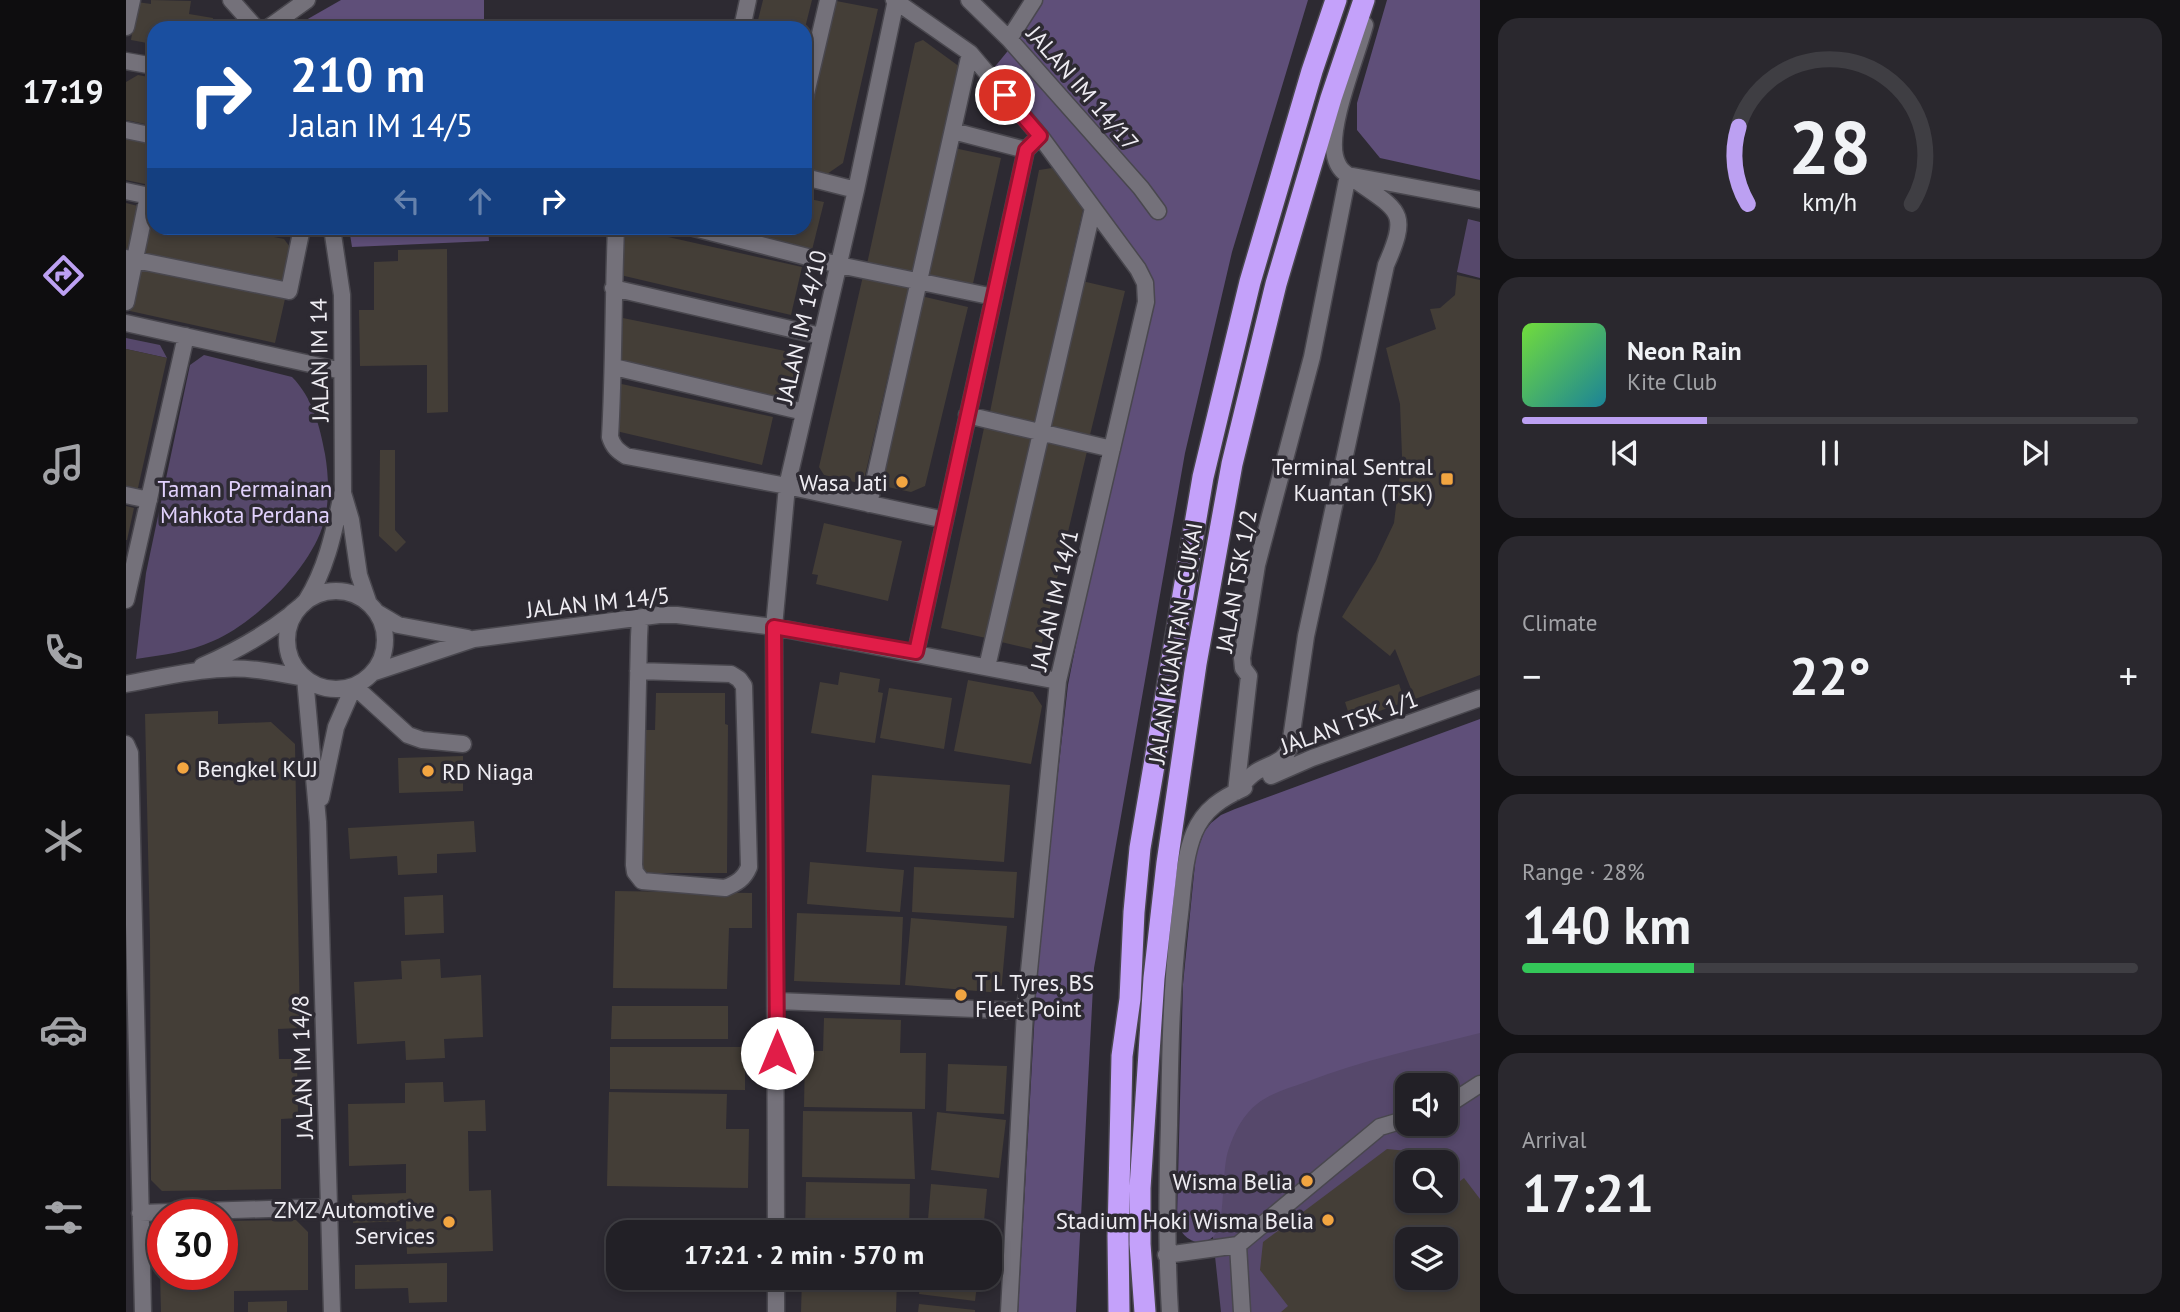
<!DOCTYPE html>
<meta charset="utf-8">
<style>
:root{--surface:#222026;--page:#2a282e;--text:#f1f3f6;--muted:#a2a3a7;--line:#3f3e43;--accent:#bca0f2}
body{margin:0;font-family:"PT Sans",sans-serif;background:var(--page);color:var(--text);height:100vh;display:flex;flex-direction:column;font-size:26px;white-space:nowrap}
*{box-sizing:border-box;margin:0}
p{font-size:23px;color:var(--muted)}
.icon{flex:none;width:38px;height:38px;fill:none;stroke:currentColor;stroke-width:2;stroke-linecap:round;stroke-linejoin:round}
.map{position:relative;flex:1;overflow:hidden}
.drawer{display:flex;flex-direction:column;gap:18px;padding:18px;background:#131215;width:700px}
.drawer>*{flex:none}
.guide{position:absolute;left:21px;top:21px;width:665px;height:214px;border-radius:21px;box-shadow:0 4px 10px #0003,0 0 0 2px var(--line);background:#1a4fa0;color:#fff;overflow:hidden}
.fabs{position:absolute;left:1269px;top:1073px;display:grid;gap:14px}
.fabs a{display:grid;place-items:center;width:63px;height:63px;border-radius:14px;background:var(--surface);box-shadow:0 4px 10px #0003,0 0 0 2px var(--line);font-size:35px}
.speed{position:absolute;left:21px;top:1199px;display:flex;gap:14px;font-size:35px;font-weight:700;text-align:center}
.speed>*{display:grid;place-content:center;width:91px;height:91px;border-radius:50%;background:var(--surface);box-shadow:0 4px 10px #0003,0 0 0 2px var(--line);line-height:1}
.speed .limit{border:10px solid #d22;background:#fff;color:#111}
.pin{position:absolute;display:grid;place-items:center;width:60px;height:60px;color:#fff;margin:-30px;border:4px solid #fff;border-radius:50%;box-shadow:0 2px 7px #0007}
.me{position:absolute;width:77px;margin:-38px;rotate:0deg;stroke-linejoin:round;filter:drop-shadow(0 0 5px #0008)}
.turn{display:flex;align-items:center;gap:24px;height:147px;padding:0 28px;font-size:32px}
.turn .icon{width:91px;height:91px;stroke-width:2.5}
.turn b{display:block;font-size:49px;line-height:60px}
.lanes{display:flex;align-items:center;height:66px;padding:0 28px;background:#0003;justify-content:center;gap:35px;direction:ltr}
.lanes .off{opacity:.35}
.big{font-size:52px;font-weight:700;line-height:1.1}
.drawer .tile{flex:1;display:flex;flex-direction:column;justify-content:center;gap:10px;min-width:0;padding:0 24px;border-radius:21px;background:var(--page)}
.drawer .dial{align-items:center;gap:0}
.dial svg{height:182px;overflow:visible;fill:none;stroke:var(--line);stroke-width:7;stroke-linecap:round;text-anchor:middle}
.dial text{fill:var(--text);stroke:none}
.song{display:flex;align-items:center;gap:21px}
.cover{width:84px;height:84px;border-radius:10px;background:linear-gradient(135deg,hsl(100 70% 55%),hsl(190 70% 35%))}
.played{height:7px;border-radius:4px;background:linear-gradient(90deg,var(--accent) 30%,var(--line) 30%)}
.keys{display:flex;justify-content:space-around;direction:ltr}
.heat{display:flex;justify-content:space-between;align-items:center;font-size:38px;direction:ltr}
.charge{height:10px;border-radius:5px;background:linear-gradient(90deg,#34c759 28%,var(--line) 0)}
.trip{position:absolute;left:480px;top:1220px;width:396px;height:70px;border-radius:21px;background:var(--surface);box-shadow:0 4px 10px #0003,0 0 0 2px var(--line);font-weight:700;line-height:70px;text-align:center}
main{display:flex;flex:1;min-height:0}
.menu{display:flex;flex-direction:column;width:126px;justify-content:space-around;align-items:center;background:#0e0d0f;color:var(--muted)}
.menu .icon{width:49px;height:49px}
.menu .current{color:var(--accent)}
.menu b{font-size:32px;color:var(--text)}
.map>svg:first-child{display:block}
.green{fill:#56486b;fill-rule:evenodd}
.forest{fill:#5f4f79}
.building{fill:#443e37;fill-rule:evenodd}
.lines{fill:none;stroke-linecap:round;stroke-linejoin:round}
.minor-casing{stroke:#49474e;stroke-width:19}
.highway-casing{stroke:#49474e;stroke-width:24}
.minor{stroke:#74717a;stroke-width:16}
.highway{stroke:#c4a1fa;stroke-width:21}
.route-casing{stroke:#92132f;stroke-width:18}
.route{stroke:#e11d48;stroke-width:12}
.poi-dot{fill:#f2a541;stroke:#2d2a32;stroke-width:2.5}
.labels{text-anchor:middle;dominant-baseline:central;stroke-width:7;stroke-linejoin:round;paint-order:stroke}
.street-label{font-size:23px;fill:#efedf3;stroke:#2d2a32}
.poi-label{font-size:23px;fill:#efedf3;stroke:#2d2a32;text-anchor:end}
.park-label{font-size:23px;fill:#e1d1fc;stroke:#2d2a32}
</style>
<main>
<nav class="menu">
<b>17:19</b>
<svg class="icon current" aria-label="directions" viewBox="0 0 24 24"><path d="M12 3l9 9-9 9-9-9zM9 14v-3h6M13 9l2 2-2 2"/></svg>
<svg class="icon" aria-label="music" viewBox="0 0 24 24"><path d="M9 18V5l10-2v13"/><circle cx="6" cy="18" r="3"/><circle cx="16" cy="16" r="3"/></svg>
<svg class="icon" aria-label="phone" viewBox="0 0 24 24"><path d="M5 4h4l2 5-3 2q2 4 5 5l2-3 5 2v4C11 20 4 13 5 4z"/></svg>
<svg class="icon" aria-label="climate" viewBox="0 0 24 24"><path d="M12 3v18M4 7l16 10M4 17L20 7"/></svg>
<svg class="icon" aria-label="car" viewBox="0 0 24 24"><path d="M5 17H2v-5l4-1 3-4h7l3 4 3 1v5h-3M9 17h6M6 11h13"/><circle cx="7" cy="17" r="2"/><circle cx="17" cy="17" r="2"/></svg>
<svg class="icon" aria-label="filters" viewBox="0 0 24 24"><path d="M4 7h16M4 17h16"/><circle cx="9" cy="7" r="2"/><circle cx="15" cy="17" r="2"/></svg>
</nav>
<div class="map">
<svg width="1354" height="1312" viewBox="0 0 1354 1312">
<rect width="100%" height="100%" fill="#2d2a32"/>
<!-- green -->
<path class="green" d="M1342 219 1354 222V278L1331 272Z
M0 338 34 345 41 358 0 349Z
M78 355 166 377C186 397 194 426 199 454 203 478 204 505 196 528 182 570 128 624 87 641 63 652 36 655 10 659L20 573 64 365Z
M1354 1021V1312H1095L1078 1154 1099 1106ZM1281 1085H1320V1124H1281ZM1281 1162H1320V1200H1281ZM1281 1239H1320V1278H1281Z"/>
<!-- forest -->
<path class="forest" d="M215 0H358V28H166Z
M915 0H1182L1106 252 1059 453 979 907 968 968 950 1312H892L913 940 942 685 981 487 1027 300 867 69 899 30Z
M1261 0H1354V180L1254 158 1231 130V103Z
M223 228H362L363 241 226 247Z
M1354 719V1033C1295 1048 1236 1060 1180 1082 1163 1088 1145 1093 1131 1104 1117 1115 1109 1131 1103 1148 1095 1168 1100 1224 1088 1236 1072 1251 1052 1236 1051 1218L1057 984 1070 854 1078 832 1085 823 1095 815 1109 809Z"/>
<!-- building -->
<path class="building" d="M25 0 65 1 63 14 87 18 86 28H28V52L19 50 21 43 5 40 11 2 25 4Z
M637 0H686L679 28H630Z
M705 0 752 9 717 163 701 174 679 169V111Z
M797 40 834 67 786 274 741 264 789 43Z
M12 75 28 78V126L0 120V82Z
M0 133 28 140V186L0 180Z
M828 148 875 158 846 288 799 278Z
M926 168 957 209 909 422 864 412 913 170Z
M679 198 698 202 686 250 591 228H679Z
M0 203 16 207 5 254 0 253Z
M27 214 28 228H103L158 239 164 247 156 286 17 255Z
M492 228 511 230 676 267 665 315 490 274Z
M321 249 322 412 301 413V365L234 366 233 310H248V262L272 261V250Z
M14 267 159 299 149 343 4 311Z
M1331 275 1354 280V675L1289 699 1269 649 1264 656 1216 617 1250 561 1268 523 1276 456 1274 404 1260 348 1310 329 1304 309 1314 308 1329 295Z
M737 276 783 286 737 484 698 475 693 467Z
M956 281 999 291 963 439 920 429Z
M795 296 842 307 799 486 785 492 752 485Z
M492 317 659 351 671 363 661 404 491 366Z
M0 349 41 358 12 488 2 492 0 491Z
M491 383 647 417 636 465 490 431Z
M858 428 905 437 860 638 815 628Z
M919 437 962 447 914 651 871 641Z
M254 450H269V530L280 542 270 552 253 536Z
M0 506 8 508 1 540H0Z
M698 523 776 541 762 601 690 584 692 575 686 574Z
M714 672 754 679 752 692 757 693 749 743 685 733 694 682 712 685Z
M842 680 907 692 916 706 905 764 828 751Z
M1273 684 1279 702 1225 721 1219 702Z
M763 688 826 698 818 749 754 738Z
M530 693H599V724L602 725 601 873H516L517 730H529Z
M92 711V724L145 722 169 744 174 1028 152 1029 153 1059H171L172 1118 155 1119V1189L36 1191 25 1180 24 937 19 714Z
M337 756V791L273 793 272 758Z
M746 775 884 785 878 862 740 852Z
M348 821 350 852 311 854V873L272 875 271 856 224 859 222 828Z
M684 862 778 870 774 912 681 904Z
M788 867 891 872 888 918 786 912Z
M489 891 626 893V928H603L601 989 487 988Z
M317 895 318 933 279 935 278 897Z
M671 913 777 917 774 985 668 981Z
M785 918 881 926 875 993 779 985Z
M314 959 315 978 355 975 357 1037 318 1039 319 1058 280 1060 279 1041 231 1044 228 982 276 979 275 961Z
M486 1006H602V1039H485Z
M698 1018 775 1020 774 1053H800L799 1109 678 1107 679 1051H697Z
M484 1047H619V1090L484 1089Z
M822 1064 881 1066 878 1114 820 1111Z
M317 1082 318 1102 359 1100 360 1131H342L343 1191 365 1190 367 1251 281 1254 280 1221 227 1223 226 1195 280 1193V1164L223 1166 222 1104 279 1103V1083Z
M483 1092 601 1094 600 1129H623L622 1188 481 1186Z
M677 1111 786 1112 789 1179 676 1177Z
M811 1112 880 1120 873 1178 805 1170Z
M1261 1149 1291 1152 1298 1162H1281V1200H1320V1192L1338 1178 1354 1199V1312H1155L1162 1306 1134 1270 1137 1242ZM1281 1239H1320V1278H1281Z
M680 1182 784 1184 783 1232H679Z
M805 1184 861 1189 857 1232 801 1231Z
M170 1220 182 1232V1290L108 1291V1312H35L33 1234 37 1230V1274H96V1221Z
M321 1263V1302L283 1303 282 1288 229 1289V1265Z
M676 1278H771L770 1312H675Z
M795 1278H852L849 1301 793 1294Z
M161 1301V1312H122V1302Z
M793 1304 849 1310V1312H792Z"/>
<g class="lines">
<defs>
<path id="minor" d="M105 0 130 28
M768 0 844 53 914 136 1012 269 1019 283 1020 302 932 681 899 1011 883 1312
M843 0 883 39 1015 188 1032 211
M0 27 6 0
M142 28 181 0
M616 28 622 0
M883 39 908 0
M0 61 28 66
M679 98 702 0
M0 130 28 136
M827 131 900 150
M1227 176 1354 200
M679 177 730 190
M0 191 28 197
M206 228 216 295 217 493 225 520 233 575 243 604
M490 228C487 298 488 367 484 437 487 447 492 451 500 456L661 486 819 520
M568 228 713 265 868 297
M0 258 163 291 176 228
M487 288 695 336
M0 302 22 196
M0 323 216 371
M488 367 678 412
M841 415 986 449
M0 495 23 500
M743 504 844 53
M161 640a49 49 0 1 1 98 0a49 49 0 1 1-98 0Z
M0 600 60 336
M250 612 272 625 342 638
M790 652 900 150 914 136
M76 666C108 652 137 636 164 615 169 610 176 606 180 601 201 568 208 531 216 494
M861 667 967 208
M512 671 605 674 613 679 618 686 623 867C618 879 611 883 599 888L516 881 509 872 508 865 513 637 514 618
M246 673 348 639 533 615H551L648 627 932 681
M0 684C33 678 64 670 97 669 125 667 152 673 179 678L192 822 206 1312
M0 744 4 753 17 1312
M1145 776 1186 758 1354 698
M1110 792C1116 785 1122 777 1130 772 1144 763 1159 763 1164 746L1180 636 1260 265C1284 211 1273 211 1229 180 1218 173 1212 169 1209 156 1202 125 1230 59 1239 25
M1110 792 1123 676 1117 668 1116 658 1131 565 1186 357 1222 175
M195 798 210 727 228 686 282 735 296 740 337 744
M651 1001 899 1011
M1320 1106 1354 1084
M14 1213 204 1207
M650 1232 648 627 661 486 730 190 770 0
M1112 1245 1116 1312
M1040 1255 1112 1245 1254 1127 1281 1119
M650 1312V1278
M1044 1312C1040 1250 1041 1188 1043 1125 1044 1057 1045 990 1053 922 1057 893 1057 860 1068 833 1078 809 1096 798 1118 788"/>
<path id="highway" d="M993 1312 992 1236 996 1056 1004 999 1008 912 1014 848 1077 477 1095 402 1124 282 1186 71 1210 0
M1019 1312 1014 1244V1188L1028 978 1041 863 1070 664 1106 464 1150 284 1205 98 1238 0"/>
</defs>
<!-- minor casing -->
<use href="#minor" class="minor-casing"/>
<!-- highway casing -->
<use href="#highway" class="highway-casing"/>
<!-- minor -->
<use href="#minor" class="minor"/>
<!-- highway -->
<use href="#highway" class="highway"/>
</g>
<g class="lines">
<defs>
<path id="route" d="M651 1053 648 627 790 652 900 150 914 136 879 95"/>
</defs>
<!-- route casing -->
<use href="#route" class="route-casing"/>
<!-- route -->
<use href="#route" class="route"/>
</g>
<!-- markers -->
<g class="poi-dot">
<rect x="1314" y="472" width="14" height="14" rx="3.5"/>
<circle cx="776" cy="482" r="7"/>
<circle cx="57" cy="768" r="7"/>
<circle cx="302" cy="771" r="7"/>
<circle cx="835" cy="995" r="7"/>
<circle cx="1181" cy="1181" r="7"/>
<circle cx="1202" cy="1220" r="7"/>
<circle cx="323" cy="1222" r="7"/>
</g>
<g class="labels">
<!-- street labels -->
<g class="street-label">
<text transform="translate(957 88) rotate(49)">JALAN IM 14/17</text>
<text transform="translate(675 327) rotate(-77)">JALAN IM 14/10</text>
<text transform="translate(193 360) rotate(-91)">JALAN IM 14</text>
<text transform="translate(1110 581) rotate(-80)">JALAN TSK 1/2</text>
<text transform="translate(928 600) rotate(-77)">JALAN IM 14/1</text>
<text transform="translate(472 602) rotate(-6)">JALAN IM 14/5</text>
<text transform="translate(1049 643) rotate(-81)">JALAN KUANTAN - CUKAI</text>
<text transform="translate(1223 722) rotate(-20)">JALAN TSK 1/1</text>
<text transform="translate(176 1067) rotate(-92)">JALAN IM 14/8</text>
</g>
<!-- poi labels -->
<g class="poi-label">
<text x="1307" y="466">Terminal Sentral<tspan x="1307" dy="26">Kuantan (TSK)</tspan></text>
<text x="762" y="482">Wasa Jati</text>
<text x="71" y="768" text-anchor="start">Bengkel KUJ</text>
<text x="316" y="771" text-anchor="start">RD Niaga</text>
<text x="849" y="982" text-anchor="start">T L Tyres, BS<tspan x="849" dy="26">Fleet Point</tspan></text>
<text x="1167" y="1181">Wisma Belia</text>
<text x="309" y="1209">ZMZ Automotive<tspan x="309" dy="26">Services</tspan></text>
<text x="1188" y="1220">Stadium Hoki Wisma Belia</text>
</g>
<!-- park labels -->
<g class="park-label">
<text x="119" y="488">Taman Permainan<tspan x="119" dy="26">Mahkota Perdana</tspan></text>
</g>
</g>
</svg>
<div class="fabs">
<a><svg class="icon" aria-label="sound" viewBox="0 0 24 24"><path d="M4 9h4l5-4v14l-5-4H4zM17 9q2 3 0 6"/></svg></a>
<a><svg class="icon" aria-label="search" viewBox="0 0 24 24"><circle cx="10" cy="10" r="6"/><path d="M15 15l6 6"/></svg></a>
<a><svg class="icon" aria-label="layers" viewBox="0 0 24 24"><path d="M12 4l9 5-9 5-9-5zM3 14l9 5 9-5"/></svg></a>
</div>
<div class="speed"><div class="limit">30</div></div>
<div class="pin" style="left:879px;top:95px;background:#d93025"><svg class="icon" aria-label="arrive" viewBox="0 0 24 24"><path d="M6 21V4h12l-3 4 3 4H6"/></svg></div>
<svg class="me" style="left:651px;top:1053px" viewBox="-20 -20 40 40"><circle r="19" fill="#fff"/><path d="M0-13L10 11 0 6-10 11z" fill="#e11d48"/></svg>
<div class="trip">17:21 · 2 min · 570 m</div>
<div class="guide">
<div class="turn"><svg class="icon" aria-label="right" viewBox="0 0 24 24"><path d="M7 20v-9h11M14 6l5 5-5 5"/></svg><div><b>210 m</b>Jalan IM 14/5</div></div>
<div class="lanes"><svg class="icon off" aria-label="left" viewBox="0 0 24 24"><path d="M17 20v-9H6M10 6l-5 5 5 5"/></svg><svg class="icon off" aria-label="ahead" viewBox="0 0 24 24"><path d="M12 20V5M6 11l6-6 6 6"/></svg><svg class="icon" aria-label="right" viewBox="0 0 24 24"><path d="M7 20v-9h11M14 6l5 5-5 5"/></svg></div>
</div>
</div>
<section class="drawer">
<div class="tile dial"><svg viewBox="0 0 100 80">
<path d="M14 69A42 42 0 1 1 86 69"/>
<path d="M14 69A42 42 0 0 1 10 35" stroke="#bca0f2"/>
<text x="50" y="56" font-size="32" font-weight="700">28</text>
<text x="50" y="72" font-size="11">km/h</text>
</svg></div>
<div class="tile">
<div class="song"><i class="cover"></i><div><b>Neon Rain</b><p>Kite Club</p></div></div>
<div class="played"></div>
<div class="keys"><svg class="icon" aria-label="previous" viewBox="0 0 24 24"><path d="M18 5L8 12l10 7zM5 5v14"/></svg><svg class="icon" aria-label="pause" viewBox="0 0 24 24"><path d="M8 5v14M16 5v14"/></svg><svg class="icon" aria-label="next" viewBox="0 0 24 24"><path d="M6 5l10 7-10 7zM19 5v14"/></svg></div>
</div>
<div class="tile"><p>Climate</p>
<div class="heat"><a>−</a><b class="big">22°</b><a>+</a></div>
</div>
<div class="tile"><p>Range · 28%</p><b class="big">140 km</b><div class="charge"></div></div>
<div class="tile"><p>Arrival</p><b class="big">17:21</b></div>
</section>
</main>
